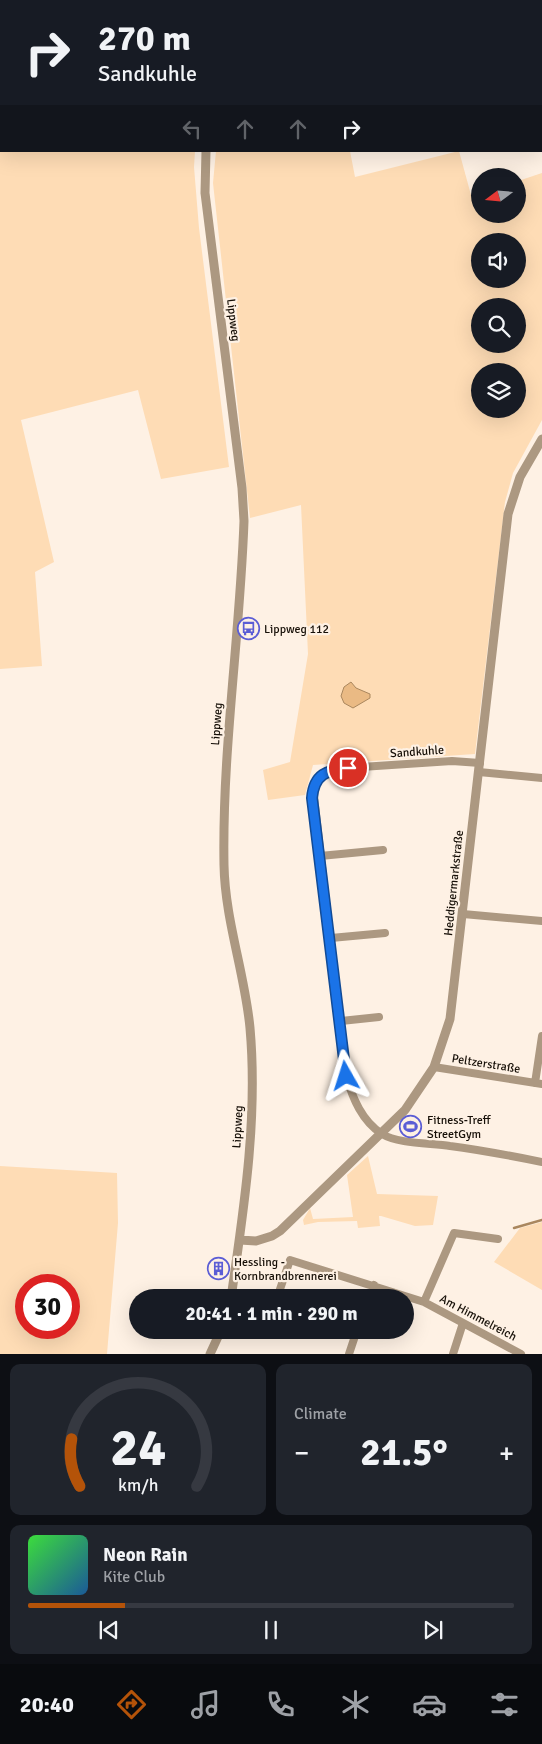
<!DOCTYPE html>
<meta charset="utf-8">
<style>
:root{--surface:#171b24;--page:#20242c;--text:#f1f3f6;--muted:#9ea1a6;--line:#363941;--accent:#b45309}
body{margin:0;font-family:Signika,sans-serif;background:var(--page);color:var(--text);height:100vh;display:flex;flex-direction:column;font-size:19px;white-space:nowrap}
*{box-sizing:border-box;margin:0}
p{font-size:16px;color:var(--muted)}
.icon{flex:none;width:28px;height:28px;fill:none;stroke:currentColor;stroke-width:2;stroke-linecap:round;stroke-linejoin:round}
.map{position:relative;height:1354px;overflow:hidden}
.details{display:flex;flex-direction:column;gap:10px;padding:10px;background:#0d0f14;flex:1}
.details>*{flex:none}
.hud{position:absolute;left:0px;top:0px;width:542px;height:152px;box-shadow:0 5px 20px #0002;background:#171b24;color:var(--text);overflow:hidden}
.needle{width:32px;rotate:254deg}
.buttons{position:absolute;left:471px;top:168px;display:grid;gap:10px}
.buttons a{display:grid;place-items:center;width:55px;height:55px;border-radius:50%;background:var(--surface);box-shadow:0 5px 20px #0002;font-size:25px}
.speed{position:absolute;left:15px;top:1274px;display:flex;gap:10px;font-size:25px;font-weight:700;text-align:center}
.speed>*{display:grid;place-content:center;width:65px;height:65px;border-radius:50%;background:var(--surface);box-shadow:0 5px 20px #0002;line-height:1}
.speed .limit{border:8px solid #d22;background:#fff;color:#111}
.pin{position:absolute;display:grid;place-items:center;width:42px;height:42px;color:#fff;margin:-21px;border:2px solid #fff;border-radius:50%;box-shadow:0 1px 5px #0007}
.me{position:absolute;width:55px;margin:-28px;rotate:354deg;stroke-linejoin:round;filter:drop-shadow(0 0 4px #0008)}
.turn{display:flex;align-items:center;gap:18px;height:105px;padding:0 15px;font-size:22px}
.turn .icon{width:65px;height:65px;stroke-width:2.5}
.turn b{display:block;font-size:35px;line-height:42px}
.lanes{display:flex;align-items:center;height:48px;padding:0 15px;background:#0003;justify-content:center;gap:25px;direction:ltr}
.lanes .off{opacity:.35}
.big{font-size:38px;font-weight:700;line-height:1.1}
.details .widget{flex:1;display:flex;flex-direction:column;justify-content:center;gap:8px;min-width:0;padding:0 18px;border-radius:10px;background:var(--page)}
.details .dial{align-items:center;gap:0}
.dial svg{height:130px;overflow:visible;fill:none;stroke:var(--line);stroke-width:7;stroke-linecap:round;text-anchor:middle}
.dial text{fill:var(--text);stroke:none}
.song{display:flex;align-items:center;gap:15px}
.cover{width:60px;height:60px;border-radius:8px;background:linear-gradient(135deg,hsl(120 70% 55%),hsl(210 70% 35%))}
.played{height:5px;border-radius:2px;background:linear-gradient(90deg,var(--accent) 20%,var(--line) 20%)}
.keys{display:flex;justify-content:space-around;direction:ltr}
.heat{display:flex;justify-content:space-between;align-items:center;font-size:28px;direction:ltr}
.details .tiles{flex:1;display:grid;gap:10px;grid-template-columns:1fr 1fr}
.widget:last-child{grid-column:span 2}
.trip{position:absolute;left:129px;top:1289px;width:285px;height:50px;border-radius:25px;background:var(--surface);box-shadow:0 5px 20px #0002;font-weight:700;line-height:50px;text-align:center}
.tabs{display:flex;height:80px;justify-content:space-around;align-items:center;background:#090b0e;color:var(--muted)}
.tabs .icon{width:35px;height:35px}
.tabs .on{color:var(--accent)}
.tabs b{font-size:22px;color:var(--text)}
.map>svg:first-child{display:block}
.green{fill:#fedcb5;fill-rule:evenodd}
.water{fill:#eaba84;stroke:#aa875e}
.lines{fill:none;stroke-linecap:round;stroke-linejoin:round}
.stream{stroke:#aa875e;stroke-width:2.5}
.minor{stroke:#ac9881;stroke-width:8}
.tertiary{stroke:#ac9881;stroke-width:9}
.route-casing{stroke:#114b97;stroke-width:12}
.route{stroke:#1a73e8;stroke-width:9}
.labels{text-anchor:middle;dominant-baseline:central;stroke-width:4.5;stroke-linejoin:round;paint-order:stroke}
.street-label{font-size:12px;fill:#160f07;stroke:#fef1e4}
.poi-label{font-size:12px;fill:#160f07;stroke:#fef1e4;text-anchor:start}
</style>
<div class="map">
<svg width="542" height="1354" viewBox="0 0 542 1354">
<rect width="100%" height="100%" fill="#fef1e4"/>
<!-- green -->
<path class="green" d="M147 0H374L147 1Z
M0 48 1 151H195L194 167 199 228 229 467 161 479 138 390 21 420 54 562 35 572 42 666 0 669Z
M216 151H350L355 177 459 151 471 195 480 193V214H518V181L542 173V420L513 473 505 502 475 754 313 765 305 795 268 800 263 770 290 762 308 654 301 505 250 518 213 183ZM480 241H518V279H480ZM480 306H518V344H480ZM480 371H518V409H480Z
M368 1156 377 1194 438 1196 433 1225 415 1226 381 1216H379L380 1226 358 1228 357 1221 318 1222 304 1225 303 1220 310 1208 313 1219 353 1217 347 1175Z
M0 1166 117 1173 118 1223 107 1354H0ZM26 1285H69V1328H26Z
M542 1222V1290L494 1262 520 1228Z"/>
<!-- water -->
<path class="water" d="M351 682 356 688 370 694V698L353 708 344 703 341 696 344 687Z"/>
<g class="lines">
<!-- stream -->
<path class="stream" d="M514 1228 542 1220"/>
<!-- minor -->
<path class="minor" d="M480 763 452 761 331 769 323 773 313 788 346 1076C353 1099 362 1121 382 1134 398 1144 431 1143 450 1146 481 1150 512 1156 542 1162
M479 772 542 778
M320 856 383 850
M463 914 542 921
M331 938 385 933
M341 1021 379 1017
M434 1067 542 1084
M535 1083 542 1036
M277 1298 290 1260 424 1302 521 1354
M369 1298 374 1285
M424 1302 454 1233 498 1239
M349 1354 357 1330
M453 1354 463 1323"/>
<!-- tertiary -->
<path class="tertiary" d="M215 1V0
M206 151 205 193 242 488 244 521C240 636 222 750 224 865 225 920 245 974 250 1028 258 1118 244 1208 231 1298
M240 1240 256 1241 272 1236 280 1231 405 1110 434 1067 450 1019 508 514 520 477 542 439
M210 1354 221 1330"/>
</g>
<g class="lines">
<defs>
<path id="route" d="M346 1076 312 798C314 774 327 770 348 768"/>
</defs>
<!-- route casing -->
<use href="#route" class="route-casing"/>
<!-- route -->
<use href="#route" class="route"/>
</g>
<!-- icons -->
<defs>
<symbol id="bus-ring" viewBox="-11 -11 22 22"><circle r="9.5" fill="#fef1e4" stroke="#5b5dd5" stroke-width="1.5"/><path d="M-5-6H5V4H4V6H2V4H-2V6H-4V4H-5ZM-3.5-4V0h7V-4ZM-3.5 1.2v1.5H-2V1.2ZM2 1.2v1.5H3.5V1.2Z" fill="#5b5dd5"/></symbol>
<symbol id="stadium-ring" viewBox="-11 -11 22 22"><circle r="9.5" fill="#fef1e4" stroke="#5b5dd5" stroke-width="1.5"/><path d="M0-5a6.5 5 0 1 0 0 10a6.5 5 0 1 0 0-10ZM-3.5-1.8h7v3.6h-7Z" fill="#5b5dd5"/></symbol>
<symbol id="building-ring" viewBox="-11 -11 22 22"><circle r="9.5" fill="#fef1e4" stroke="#5b5dd5" stroke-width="1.5"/><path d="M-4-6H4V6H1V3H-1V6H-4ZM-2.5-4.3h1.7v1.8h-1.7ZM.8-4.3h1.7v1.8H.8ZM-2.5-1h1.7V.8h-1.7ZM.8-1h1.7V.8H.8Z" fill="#5b5dd5"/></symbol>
</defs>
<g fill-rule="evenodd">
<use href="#bus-ring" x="236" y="616" width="25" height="25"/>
<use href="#stadium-ring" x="398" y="1114" width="25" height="25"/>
<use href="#building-ring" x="206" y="1256" width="25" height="25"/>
</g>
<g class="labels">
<!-- street labels -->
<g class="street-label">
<text transform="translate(233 320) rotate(83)">Lippweg</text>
<text transform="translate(217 724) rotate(-86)">Lippweg</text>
<text transform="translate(417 752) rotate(-4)">Sandkuhle</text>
<text transform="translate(454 883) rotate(-84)">Heddigermarkstraße</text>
<text transform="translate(486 1064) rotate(9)">Peltzerstraße</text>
<text transform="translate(238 1127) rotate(-87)">Lippweg</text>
<text transform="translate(478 1318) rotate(28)">Am Himmelreich</text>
</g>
<!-- poi labels -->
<g class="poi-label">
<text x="264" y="629">Lippweg 112</text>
<text x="427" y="1120">Fitness-Treff<tspan x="427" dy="14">StreetGym</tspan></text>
<text x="234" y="1262">Hessling -<tspan x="234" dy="14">Kornbrandbrennerei</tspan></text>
</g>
</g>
</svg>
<div class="buttons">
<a><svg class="needle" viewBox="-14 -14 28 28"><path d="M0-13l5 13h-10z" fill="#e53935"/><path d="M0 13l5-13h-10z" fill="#9ea1a6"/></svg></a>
<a><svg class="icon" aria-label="sound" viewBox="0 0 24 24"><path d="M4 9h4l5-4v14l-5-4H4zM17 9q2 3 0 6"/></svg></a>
<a><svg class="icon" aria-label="search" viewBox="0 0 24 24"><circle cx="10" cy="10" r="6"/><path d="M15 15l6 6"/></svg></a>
<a><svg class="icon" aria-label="layers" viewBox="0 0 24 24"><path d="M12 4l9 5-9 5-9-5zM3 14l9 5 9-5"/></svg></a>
</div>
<div class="speed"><div class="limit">30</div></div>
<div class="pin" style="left:348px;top:768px;background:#d93025"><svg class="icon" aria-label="arrive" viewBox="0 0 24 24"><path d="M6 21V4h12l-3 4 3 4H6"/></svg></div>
<svg class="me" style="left:346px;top:1076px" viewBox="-20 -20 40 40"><path d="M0-17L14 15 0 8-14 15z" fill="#1a73e8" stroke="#fff" stroke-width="4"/></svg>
<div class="trip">20:41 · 1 min · 290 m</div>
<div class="hud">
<div class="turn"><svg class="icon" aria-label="right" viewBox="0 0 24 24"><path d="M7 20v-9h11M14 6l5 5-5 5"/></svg><div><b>270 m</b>Sandkuhle</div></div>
<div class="lanes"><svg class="icon off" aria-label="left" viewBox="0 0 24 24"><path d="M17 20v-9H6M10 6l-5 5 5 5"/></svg><svg class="icon off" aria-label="ahead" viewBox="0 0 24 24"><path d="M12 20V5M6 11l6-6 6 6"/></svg><svg class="icon off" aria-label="ahead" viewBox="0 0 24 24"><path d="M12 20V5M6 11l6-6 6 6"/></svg><svg class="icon" aria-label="right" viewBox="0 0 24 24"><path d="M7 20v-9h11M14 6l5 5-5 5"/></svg></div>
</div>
</div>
<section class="details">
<div class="tiles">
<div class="widget dial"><svg viewBox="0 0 100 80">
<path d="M14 69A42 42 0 1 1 86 69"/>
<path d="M14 69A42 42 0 0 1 9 40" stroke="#b45309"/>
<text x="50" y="56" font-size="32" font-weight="700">24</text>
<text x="50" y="72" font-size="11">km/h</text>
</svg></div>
<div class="widget"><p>Climate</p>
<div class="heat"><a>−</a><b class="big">21.5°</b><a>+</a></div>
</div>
<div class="widget">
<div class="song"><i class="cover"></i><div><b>Neon Rain</b><p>Kite Club</p></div></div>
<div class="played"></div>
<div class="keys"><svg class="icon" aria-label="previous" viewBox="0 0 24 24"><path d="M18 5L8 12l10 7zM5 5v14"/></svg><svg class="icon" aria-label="pause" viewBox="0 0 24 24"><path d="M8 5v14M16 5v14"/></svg><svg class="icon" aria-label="next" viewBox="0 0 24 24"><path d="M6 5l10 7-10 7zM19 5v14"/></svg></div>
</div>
</div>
</section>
<nav class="tabs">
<b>20:40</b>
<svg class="icon on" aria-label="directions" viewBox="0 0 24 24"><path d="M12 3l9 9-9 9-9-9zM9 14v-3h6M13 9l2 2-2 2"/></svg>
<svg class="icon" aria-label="music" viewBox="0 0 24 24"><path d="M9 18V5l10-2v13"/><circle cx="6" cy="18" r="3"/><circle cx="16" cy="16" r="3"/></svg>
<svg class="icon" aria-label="phone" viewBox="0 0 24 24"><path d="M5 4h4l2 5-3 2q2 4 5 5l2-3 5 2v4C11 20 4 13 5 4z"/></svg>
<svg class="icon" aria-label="climate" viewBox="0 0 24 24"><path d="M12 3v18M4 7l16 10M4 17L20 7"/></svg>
<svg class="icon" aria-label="car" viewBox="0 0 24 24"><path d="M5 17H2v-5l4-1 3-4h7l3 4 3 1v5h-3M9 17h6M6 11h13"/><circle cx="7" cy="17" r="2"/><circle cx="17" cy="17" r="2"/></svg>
<svg class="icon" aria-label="filters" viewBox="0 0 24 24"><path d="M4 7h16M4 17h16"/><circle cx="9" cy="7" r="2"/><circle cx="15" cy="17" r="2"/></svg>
</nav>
